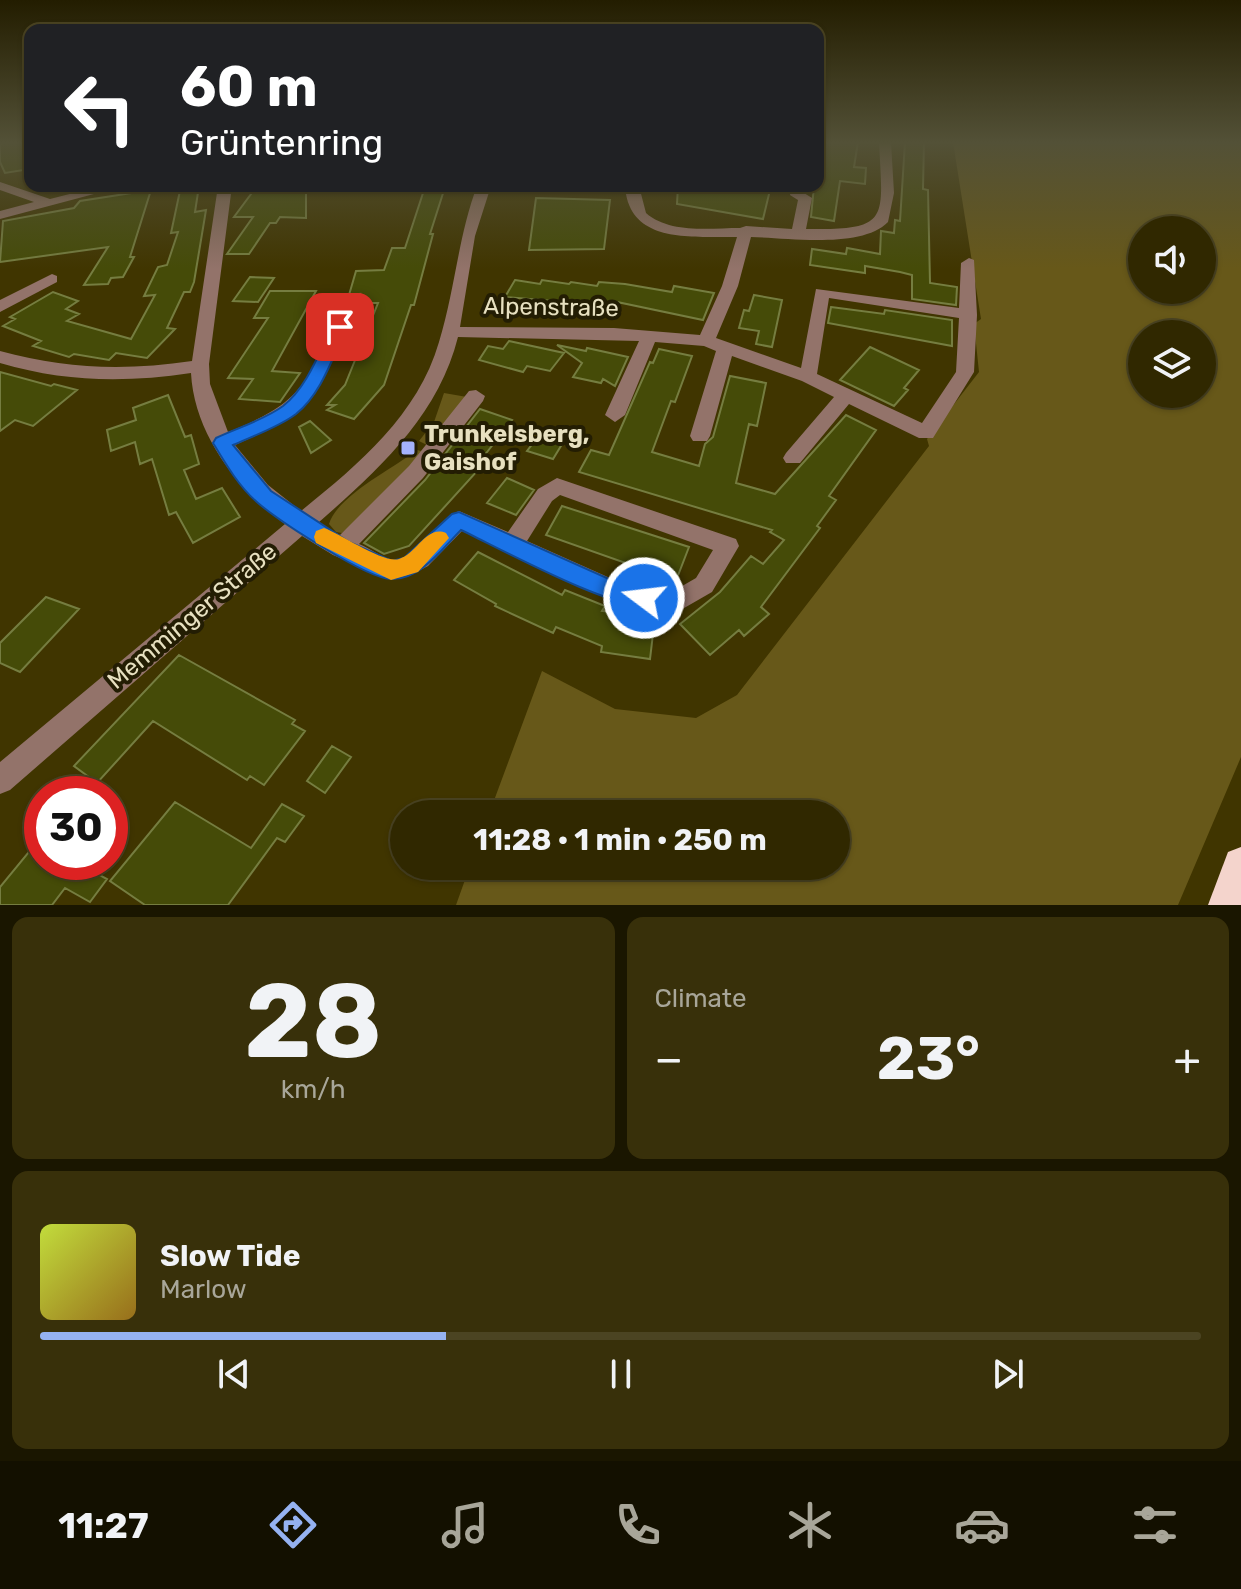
<!DOCTYPE html>
<meta charset="utf-8">
<style>
:root{--surface:#302800;--page:#38300a;--text:#f1f3f6;--muted:#a8a699;--line:#4b4422;--accent:#95b2f1}
body{margin:0;font-family:Rubik,sans-serif;background:var(--page);color:var(--text);height:100vh;display:flex;flex-direction:column;font-size:30px;white-space:nowrap}
*{box-sizing:border-box;margin:0}
p{font-size:26px;color:var(--muted)}
.icon{flex:none;width:44px;height:44px;fill:none;stroke:currentColor;stroke-width:2;stroke-linecap:round;stroke-linejoin:round}
.map{position:relative;height:905px;overflow:hidden}
.side{display:flex;flex-direction:column;gap:12px;padding:12px;background:#1a1600;flex:1}
.side>*{flex:none}
.top-card{position:absolute;left:24px;top:24px;width:800px;height:168px;border-radius:16px;box-shadow:0 2px 6px #0004,0 0 0 2px var(--line);background:#202124;color:#fff;overflow:hidden}
.controls{position:absolute;left:1128px;top:216px;display:grid;gap:16px}
.controls a{display:grid;place-items:center;width:88px;height:88px;border-radius:50%;background:var(--surface);box-shadow:0 2px 6px #0004,0 0 0 2px var(--line);font-size:40px}
.speed{position:absolute;left:24px;top:776px;display:flex;gap:16px;font-size:40px;font-weight:700;text-align:center}
.speed>*{display:grid;place-content:center;width:104px;height:104px;border-radius:50%;background:var(--surface);box-shadow:0 2px 6px #0004,0 0 0 2px var(--line);line-height:1}
.speed .limit{border:12px solid #d22;background:#fff;color:#111}
.pin{position:absolute;display:grid;place-items:center;width:68px;height:68px;color:#fff;margin:-34px;border-radius:16px;box-shadow:0 4px 12px #0006}
.me{position:absolute;width:88px;margin:-44px;rotate:285deg;stroke-linejoin:round;filter:drop-shadow(0 0 6px #0008)}
.turn{display:flex;align-items:center;gap:28px;height:168px;padding:0 24px;font-size:36px}
.turn .icon{width:104px;height:104px;stroke-width:2.5}
.turn b{display:block;font-size:56px;line-height:68px}
.big{font-size:60px;font-weight:700;line-height:1.1}
.side .tile{flex:1;display:flex;flex-direction:column;justify-content:center;gap:12px;min-width:0;padding:0 28px;border-radius:16px;background:var(--page)}
.side .dial{align-items:center;gap:0}
.dial b{font-size:104px;line-height:1}
.song{display:flex;align-items:center;gap:24px}
.cover{width:96px;height:96px;border-radius:12px;background:linear-gradient(135deg,hsl(70 70% 55%),hsl(40 70% 35%))}
.played{height:8px;border-radius:4px;background:linear-gradient(90deg,var(--accent) 35%,var(--line) 35%)}
.keys{display:flex;justify-content:space-around;direction:ltr}
.heat{display:flex;justify-content:space-between;align-items:center;font-size:44px;direction:ltr}
.side .tiles{flex:1;display:grid;gap:12px;grid-template-columns:1fr 1fr}
.tile:last-child{grid-column:span 2}
.trip{position:absolute;left:390px;top:800px;width:460px;height:80px;border-radius:40px;background:var(--surface);box-shadow:0 2px 6px #0004,0 0 0 2px var(--line);font-weight:700;line-height:80px;text-align:center}
.tab-bar{display:flex;height:128px;justify-content:space-around;align-items:center;background:#131000;color:var(--muted)}
.tab-bar .icon{width:56px;height:56px}
.tab-bar .selected{color:var(--accent)}
.tab-bar b{font-size:36px;color:var(--text)}
.map>svg:first-child{display:block}
.green{fill:#675819;fill-rule:evenodd}
.building{fill:#454b08;stroke:#757d40;stroke-width:2}
.lines{fill:none;stroke-linecap:round;stroke-linejoin:round}
.minor{fill:#93736a;fill-rule:evenodd}
.highway{fill:#f4d4cc;fill-rule:evenodd}
.route{fill:#1a73e8;stroke:#114b97;stroke-width:2}
.slow{fill:#f59e0b}
.poi-dot{fill:#a4b2fc;stroke:#231d03;stroke-width:3}
.labels{text-anchor:middle;dominant-baseline:central;stroke-width:8;stroke-linejoin:round;paint-order:stroke}
.street-label{font-size:24px;fill:#e7e0c0;stroke:#231d03}
.poi-label{font-size:24px;font-weight:bold;fill:#e7e0c0;stroke:#231d03;text-anchor:start}
</style>
<div class="map">
<svg width="1241" height="905" viewBox="0 0 1241 905">
<rect width="100%" height="100%" fill="#403500"/>
<!-- green -->
<path class="green" d="M953 142H1241V757L1178 905H456L470 866H836V814H489L542 671 615 709 696 718 737 695 929 446 927 439 979 372 974 324 981 319ZM1142 230H1202V290H1142ZM1142 334H1202V394H1142Z
M444 393 467 397 429 446 419 441 434 422Z
M417 450 421 451V455L349 527 342 533 336 532 329 524C337 496 394 468 417 450Z"/>
<!-- building -->
<path class="building" d="M7 142H30V169L5 173 0 162V144Z
M818 142H858L854 167 866 168 865 184 840 181 834 221 811 217 814 186H818Z
M905 142H924L923 189 928 190 930 283 957 287 956 305 912 299V275L900 272 865 266V273L810 265 812 249 846 254 847 248 880 254 881 231 894 233 895 220 900 221Z
M181 186H199L195 212 206 210 194 282 190 292H184L167 328 175 329 147 358 116 353 109 360 74 354 69 357 33 346 41 341 3 326 15 319 10 317 53 292 78 301 66 309 79 314 67 321 131 339 155 295 144 296 158 267 167 265 178 232 171 233Z
M257 186H306V218L280 217 276 223H270L249 254H227L253 217H234Z
M678 186H759L758 189 770 190 763 219 677 204Z
M425 187H445L430 234H433L414 305H411L384 385 354 419 327 410 335 405H327L345 385 378 303H357L360 294 349 295 356 271 384 270 392 248H405Z
M151 190 130 257H134L123 277 111 278 108 284 84 285 108 247 0 262 3 221 74 208 80 201Z
M536 198 610 200 604 249 529 250Z
M250 277 274 278 258 302 233 301Z
M515 280 540 284 542 280 569 284 571 282 597 286 599 282 625 284 672 292 674 286 714 293 703 320 617 302 616 306 505 297Z
M270 291H316L272 371 300 373 280 402 239 399 253 379 228 378 268 318H254Z
M754 295 782 300 772 347 756 344 759 331 739 328 744 310 749 311Z
M831 307 884 314 885 310 952 320V346L828 323Z
M509 341 564 353 550 371 527 366 523 372 479 360 488 346 503 349Z
M557 345 586 351 587 348 628 357 615 386 603 379 601 383 573 377 582 363Z
M870 347 919 370 904 388 908 390 894 406 840 380Z
M659 349 692 356 675 402 671 401 652 452 699 466 705 444 713 437 730 376 766 383 757 426 749 424 736 483 775 494 846 415 876 430 829 496 836 500 817 526 820 528 761 607 769 614 744 636 739 630 710 655 680 624 720 592 751 556 763 564 784 540 770 532 772 530 579 472 591 450 609 455 650 362 653 363Z
M0 372 51 386 54 384 77 390 33 426 15 420 0 431Z
M168 395 185 437 191 435 199 464 184 470 196 499 222 488 240 517 193 543 176 512 169 515 152 459 140 464 135 442 111 451 107 430 136 420 133 408Z
M480 409 512 420 484 456 489 458 409 546 384 554 364 543 425 480Z
M310 421 331 440 311 453 299 427Z
M544 429 567 436 553 459 527 451Z
M507 478 534 490 516 515 487 503Z
M562 506 689 547 677 578 652 569 651 572 546 535Z
M478 552 562 595 565 590 605 606 602 611 655 617 650 659 601 652 602 646 556 627 553 633 495 606 496 604 454 580Z
M46 597 79 609 20 672 0 663V643Z
M179 655 295 720 292 724 305 731 264 785 250 776 247 780 153 721 97 783 74 766Z
M332 746 351 757 325 793 307 781Z
M175 802 251 848 282 804 304 816 285 842 277 838 228 905H145L110 881Z
M42 836V862H76L107 879 90 902 65 888 52 905H0V887Z"/>
<g class="lines">
<!-- minor -->
<path class="minor" d="M879 142H891L894 193 888 222C862 249 787 238 751 237L738 286 716 338 801 368 816 289 959 308 961 263 969 258 974 260 977 315 974 372 933 438H919L849 404 800 463H786L783 458 786 453 834 397 802 381 732 356 710 436 707 441H693L690 436 716 351 704 346 655 342 625 415 615 422 605 415 639 341 458 337C438 417 377 471 318 523L340 535 409 466 469 391 476 390 485 396 483 401 423 478 359 544C369 548 384 559 394 560 417 561 438 518 459 511L508 532 538 489 557 478 736 539 739 546 712 592 672 615 608 599 462 531 428 566 409 576 392 580 333 555 302 536 10 790 0 794V762L285 524C237 490 194 433 191 373 124 383 65 382 0 363V351C65 369 125 371 192 361L218 186H232L209 364 210 384 228 432C260 419 291 406 309 374 318 358 324 340 334 323H346L348 327C314 400 311 412 235 445L268 485 301 511C358 465 418 415 439 342 455 290 458 237 477 186H491L475 236 460 327 614 328 700 335 722 286 737 237C693 236 629 245 625 186H639L646 213C670 234 710 228 740 228L746 226 792 229 798 200 790 195 792 186H806L804 193 812 198 806 229C890 230 883 221 879 142ZM829 298 959 318 956 372 922 423 817 374ZM560 495 713 550 696 578 670 593 619 582 527 541 552 501Z
M0 182 50 199 101 186H124L0 219V211L34 202 0 190Z
M52 274 57 276V282L0 312V300Z"/>
<!-- highway -->
<path class="highway" d="M1241 847V905H1208L1228 852Z"/>
</g>
<!-- sky -->
<linearGradient id="sky" x2="0" y2="1"><stop stop-color="#231d00"/><stop offset="0.53" stop-color="#535137"/><stop offset="1" stop-color="#535137" stop-opacity="0"/></linearGradient>
<rect width="1241" height="269" fill="url(#sky)"/>
<!-- route -->
<path class="route" d="M340 322 347 327C333 356 322 393 296 414 279 427 253 436 233 445L271 491 349 542 392 561 404 558 452 514 459 512 618 583 652 591 655 598 652 605C623 616 495 546 461 530 442 549 421 579 392 579 368 580 278 520 258 503 239 487 225 463 213 443L216 438C237 428 264 420 283 406 307 387 319 353 332 327Z"/>
<!-- slow -->
<path class="slow" d="M324 528C341 534 384 564 399 559 417 554 426 525 446 533L449 538 418 572 391 580 316 543 314 537 316 531Z"/>
<!-- markers -->
<rect class="poi-dot" x="400" y="440" width="16" height="16" rx="4"/>
<g class="labels">
<!-- street labels -->
<g class="street-label">
<text transform="translate(551 307) rotate(1)">Alpenstraße</text>
<text transform="translate(192 616) rotate(-40)">Memminger Straße</text>
</g>
<!-- poi labels -->
<g class="poi-label">
<text x="424" y="434">Trunkelsberg,<tspan x="424" dy="28">Gaishof</tspan></text>
</g>
</g>
</svg>
<div class="controls">
<a><svg class="icon" aria-label="sound" viewBox="0 0 24 24"><path d="M4 9h4l5-4v14l-5-4H4zM17 9q2 3 0 6"/></svg></a>
<a><svg class="icon" aria-label="layers" viewBox="0 0 24 24"><path d="M12 4l9 5-9 5-9-5zM3 14l9 5 9-5"/></svg></a>
</div>
<div class="speed"><div class="limit">30</div></div>
<div class="pin" style="left:340px;top:327px;background:#d93025"><svg class="icon" aria-label="arrive" viewBox="0 0 24 24"><path d="M6 21V4h12l-3 4 3 4H6"/></svg></div>
<svg class="me" style="left:644px;top:598px" viewBox="-20 -20 40 40"><circle r="17" fill="#1a73e8" stroke="#fff" stroke-width="3"/><path d="M0-11L8 9 0 5-8 9z" fill="#fff"/></svg>
<div class="trip">11:28 · 1 min · 250 m</div>
<div class="top-card">
<div class="turn"><svg class="icon" aria-label="left" viewBox="0 0 24 24"><path d="M17 20v-9H6M10 6l-5 5 5 5"/></svg><div><b>60 m</b>Grüntenring</div></div>
</div>
</div>
<section class="side">
<div class="tiles">
<div class="tile dial"><b>28</b><p>km/h</p></div>
<div class="tile"><p>Climate</p>
<div class="heat"><a>−</a><b class="big">23°</b><a>+</a></div>
</div>
<div class="tile">
<div class="song"><i class="cover"></i><div><b>Slow Tide</b><p>Marlow</p></div></div>
<div class="played"></div>
<div class="keys"><svg class="icon" aria-label="previous" viewBox="0 0 24 24"><path d="M18 5L8 12l10 7zM5 5v14"/></svg><svg class="icon" aria-label="pause" viewBox="0 0 24 24"><path d="M8 5v14M16 5v14"/></svg><svg class="icon" aria-label="next" viewBox="0 0 24 24"><path d="M6 5l10 7-10 7zM19 5v14"/></svg></div>
</div>
</div>
</section>
<nav class="tab-bar">
<b>11:27</b>
<svg class="icon selected" aria-label="directions" viewBox="0 0 24 24"><path d="M12 3l9 9-9 9-9-9zM9 14v-3h6M13 9l2 2-2 2"/></svg>
<svg class="icon" aria-label="music" viewBox="0 0 24 24"><path d="M9 18V5l10-2v13"/><circle cx="6" cy="18" r="3"/><circle cx="16" cy="16" r="3"/></svg>
<svg class="icon" aria-label="phone" viewBox="0 0 24 24"><path d="M5 4h4l2 5-3 2q2 4 5 5l2-3 5 2v4C11 20 4 13 5 4z"/></svg>
<svg class="icon" aria-label="climate" viewBox="0 0 24 24"><path d="M12 3v18M4 7l16 10M4 17L20 7"/></svg>
<svg class="icon" aria-label="car" viewBox="0 0 24 24"><path d="M5 17H2v-5l4-1 3-4h7l3 4 3 1v5h-3M9 17h6M6 11h13"/><circle cx="7" cy="17" r="2"/><circle cx="17" cy="17" r="2"/></svg>
<svg class="icon" aria-label="filters" viewBox="0 0 24 24"><path d="M4 7h16M4 17h16"/><circle cx="9" cy="7" r="2"/><circle cx="15" cy="17" r="2"/></svg>
</nav>
